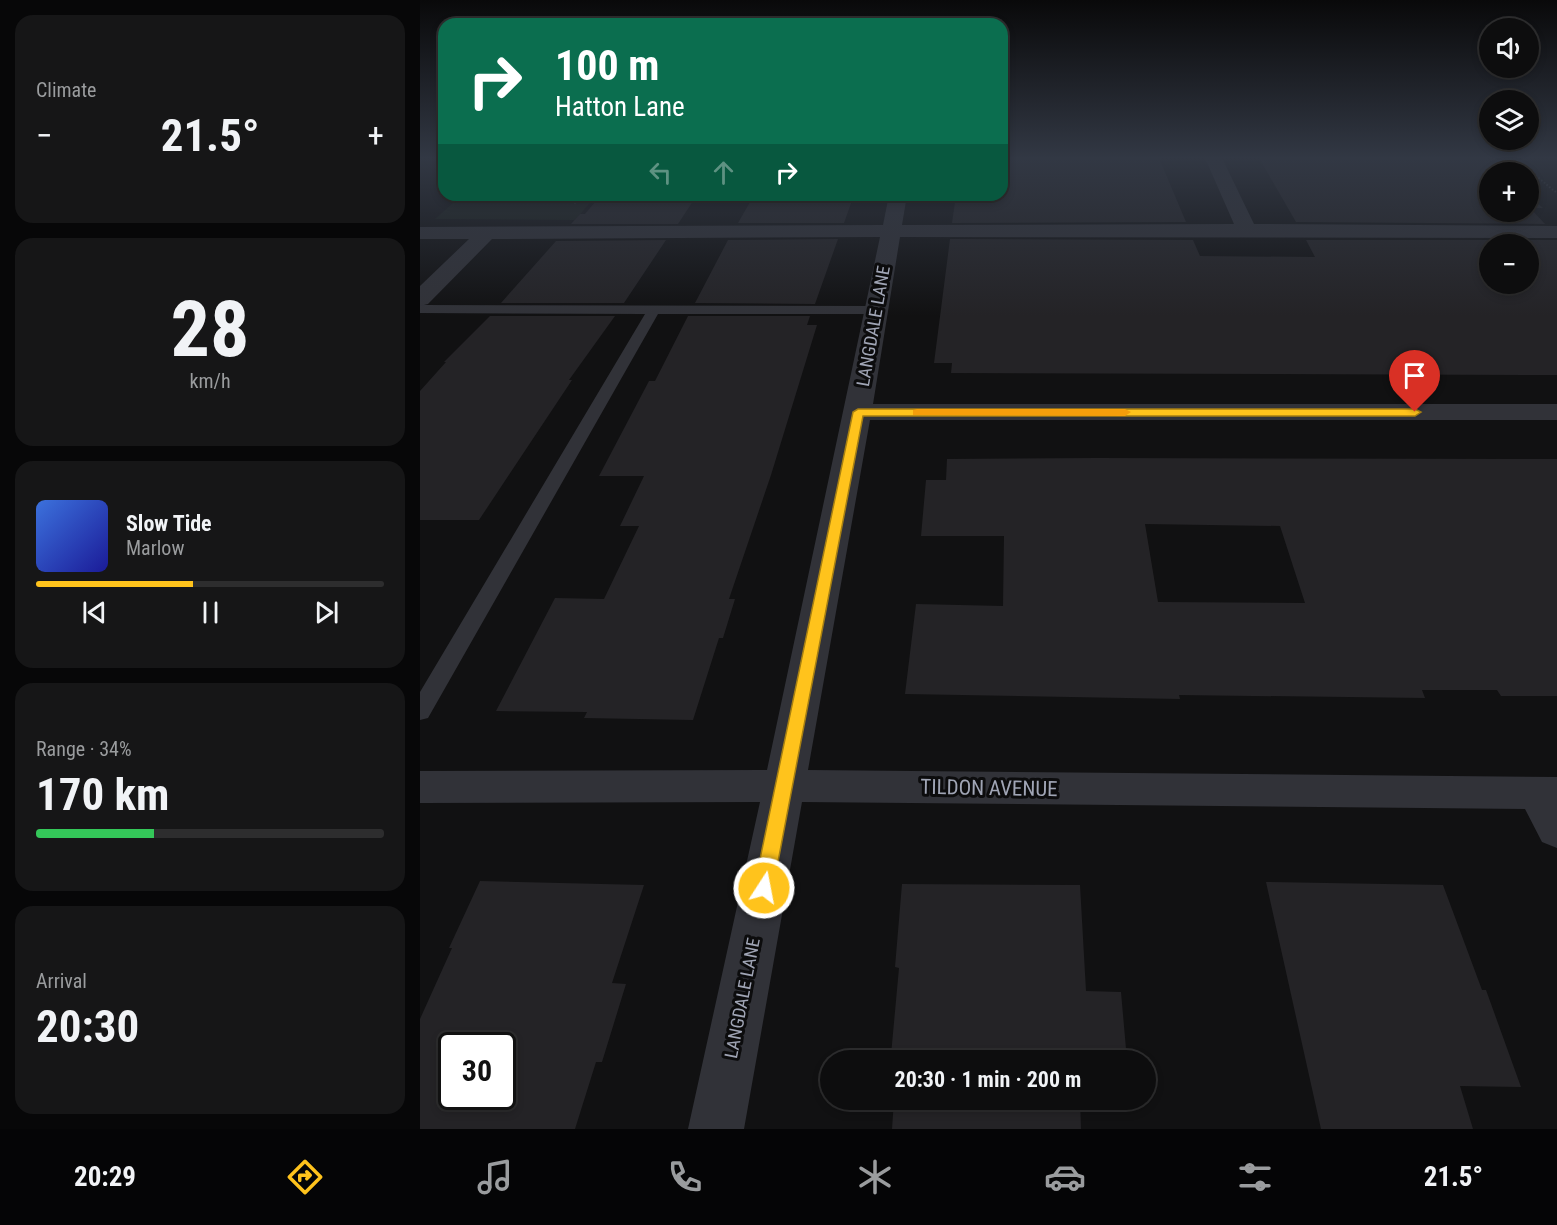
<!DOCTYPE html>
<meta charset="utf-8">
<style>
:root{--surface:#0d0d0e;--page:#161617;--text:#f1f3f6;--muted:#9a9c9e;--line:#2d2d2e;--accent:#ffc31c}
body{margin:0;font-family:"Roboto Condensed",sans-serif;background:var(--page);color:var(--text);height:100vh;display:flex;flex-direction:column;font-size:22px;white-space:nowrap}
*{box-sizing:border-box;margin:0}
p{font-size:20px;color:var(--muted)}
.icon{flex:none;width:33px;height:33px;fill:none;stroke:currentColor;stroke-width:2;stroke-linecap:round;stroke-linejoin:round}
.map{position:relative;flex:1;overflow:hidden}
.side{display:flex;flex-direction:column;gap:15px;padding:15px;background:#070708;width:420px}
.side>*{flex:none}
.hud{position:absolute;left:18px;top:18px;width:570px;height:183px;border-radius:18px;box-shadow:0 3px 9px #0003,0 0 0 2px var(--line);background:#0b6e4f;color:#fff;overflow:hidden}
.buttons{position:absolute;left:1059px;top:18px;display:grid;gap:12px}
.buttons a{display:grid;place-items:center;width:60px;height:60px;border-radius:50%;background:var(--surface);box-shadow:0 3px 9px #0003,0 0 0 2px var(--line);font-size:30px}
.speed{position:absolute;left:18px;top:1032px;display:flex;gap:12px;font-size:30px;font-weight:700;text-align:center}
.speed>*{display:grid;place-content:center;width:78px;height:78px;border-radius:50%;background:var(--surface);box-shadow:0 3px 9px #0003,0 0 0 2px var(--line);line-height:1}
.speed .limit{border:3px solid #111;border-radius:9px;background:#fff;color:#111}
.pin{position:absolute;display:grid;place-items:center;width:51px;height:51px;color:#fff;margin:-62px -26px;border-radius:50% 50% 50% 0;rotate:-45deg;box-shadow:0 0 6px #0007}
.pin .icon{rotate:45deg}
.me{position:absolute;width:66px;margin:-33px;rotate:11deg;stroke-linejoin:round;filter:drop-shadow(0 0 4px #0008)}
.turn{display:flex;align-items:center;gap:21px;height:126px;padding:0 18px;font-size:27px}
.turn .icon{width:78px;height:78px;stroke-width:2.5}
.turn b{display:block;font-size:42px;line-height:51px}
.lanes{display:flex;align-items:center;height:57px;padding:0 18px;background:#0003;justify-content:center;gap:30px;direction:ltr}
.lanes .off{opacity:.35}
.big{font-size:45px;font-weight:700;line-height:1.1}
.side .tile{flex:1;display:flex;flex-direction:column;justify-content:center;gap:9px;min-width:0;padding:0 21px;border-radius:18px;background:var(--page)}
.side .dial{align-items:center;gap:0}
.dial b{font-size:78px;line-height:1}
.song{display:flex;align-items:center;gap:18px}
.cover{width:72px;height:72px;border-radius:9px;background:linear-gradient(135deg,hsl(220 70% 55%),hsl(240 70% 35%))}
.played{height:6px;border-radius:3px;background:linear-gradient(90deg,var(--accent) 45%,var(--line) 45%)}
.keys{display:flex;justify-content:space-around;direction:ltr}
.heat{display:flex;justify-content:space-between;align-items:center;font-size:33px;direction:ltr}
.charge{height:9px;border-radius:4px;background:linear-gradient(90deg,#34c759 34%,var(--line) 0)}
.trip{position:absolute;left:400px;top:1050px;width:336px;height:60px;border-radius:30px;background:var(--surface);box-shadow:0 3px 9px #0003,0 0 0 2px var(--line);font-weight:700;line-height:60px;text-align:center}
.dock{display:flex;height:96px;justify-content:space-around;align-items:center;background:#050506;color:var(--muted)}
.dock .icon{width:42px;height:42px}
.dock .active{color:var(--accent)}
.dock b{font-size:27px;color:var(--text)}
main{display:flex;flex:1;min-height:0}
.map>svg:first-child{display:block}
.green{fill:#171d18}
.building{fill:#242326;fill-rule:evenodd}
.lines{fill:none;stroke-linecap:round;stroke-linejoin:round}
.path{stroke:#37393f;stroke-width:2;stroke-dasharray:1.5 2;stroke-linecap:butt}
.lane{fill:#313238;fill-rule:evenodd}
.street{fill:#313238;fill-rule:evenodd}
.route{fill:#ffc31c;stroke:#a67f12;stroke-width:1.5}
.slow{fill:#f59e0b}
.labels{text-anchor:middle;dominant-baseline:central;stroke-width:6;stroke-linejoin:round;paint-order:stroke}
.street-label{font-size:18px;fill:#a0a5b5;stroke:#0c0c0d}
.near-street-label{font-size:21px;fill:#a0a5b5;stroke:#0c0c0d}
</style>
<main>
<section class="side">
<div class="tile"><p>Climate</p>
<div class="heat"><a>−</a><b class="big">21.5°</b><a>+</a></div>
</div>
<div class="tile dial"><b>28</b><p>km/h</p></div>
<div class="tile">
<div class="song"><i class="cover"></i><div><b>Slow Tide</b><p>Marlow</p></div></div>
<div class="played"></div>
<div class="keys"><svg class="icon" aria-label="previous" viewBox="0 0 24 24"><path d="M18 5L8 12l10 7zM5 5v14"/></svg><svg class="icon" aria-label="pause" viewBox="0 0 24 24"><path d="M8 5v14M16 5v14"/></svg><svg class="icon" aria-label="next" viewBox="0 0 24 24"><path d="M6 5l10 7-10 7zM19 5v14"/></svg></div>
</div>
<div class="tile"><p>Range · 34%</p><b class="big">170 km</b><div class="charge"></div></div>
<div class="tile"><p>Arrival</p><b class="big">20:30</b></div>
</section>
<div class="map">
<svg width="1137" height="1129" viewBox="0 0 1137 1129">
<rect width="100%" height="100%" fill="#111112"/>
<!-- green -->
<path class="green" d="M42 195H177L155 220 15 219Z"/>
<!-- building -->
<path class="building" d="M582 158H739L766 222 532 223 536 195H582Z
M839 158H1066L1083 172H1070V212H1108V195L1123 208H1110L1125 224 876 222Z
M181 195H277L258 224H151L160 214H165Z
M334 195H434L424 223H318Z
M418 239 395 304 275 303 308 240Z
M530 239 773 240 780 256 895 257 886 240H1137V375L531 373 532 363H514ZM1070 244H1108V284H1070Z
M246 240 204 303H81L136 241Z
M70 316H195L149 380H152L59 520H0V391L26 362H24Z
M268 316H390L387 325H397L351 475 309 599H315L303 638H299L273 720 164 718 167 712 76 711 135 598 184 599 219 526H200L224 476H179L229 381H235Z
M677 458 1137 459V696H1081L1077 690H1002L1005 698 759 695 760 699 485 694 496 604 583 606 584 536H501L506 480H526L527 459ZM725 524 860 526 885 603 738 602Z
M60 881 224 885 192 983 206 984 182 1062H176L155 1129H0V1019L32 948H29ZM32 1046H82V1096H32Z
M846 882 1023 885 1062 990H1066L1101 1087 1040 1086 1053 1129H901Z
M482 884 660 885 666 991 701 992 707 1060H478V1055H471L479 968 475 967Z
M474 1100H660L661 1129H472Z"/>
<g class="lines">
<!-- path -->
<path class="path" d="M1094 158 1137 193
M155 195V204"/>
<!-- lane -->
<path class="lane" d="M0 305 457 306 464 310 457 314H238L8 718 0 720V692L225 314 0 313Z"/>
<!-- street -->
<path class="street" d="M785 158H802L834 224 1137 226V238L480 237 453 404H1137V420H450L388 770 1137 777V848L1122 842 1105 809 382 802 324 1129H268L340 802 0 803V771L347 770 460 237 72 239 8 304 0 306V286L49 239H0V227L463 225 469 195H487L482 225 814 224Z"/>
</g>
<!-- sky -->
<linearGradient id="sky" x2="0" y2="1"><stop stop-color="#09090a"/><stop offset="0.5" stop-color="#323844"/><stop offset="1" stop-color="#323844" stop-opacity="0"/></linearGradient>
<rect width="1137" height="316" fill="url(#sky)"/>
<!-- route -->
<path class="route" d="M438 409H995L1001 412 995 416H443L353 888 350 893 344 896 337 893 334 888 433 412Z"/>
<!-- slow -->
<path class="slow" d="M497 409H705L711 412 705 416 493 415V410Z"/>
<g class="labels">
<!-- street labels -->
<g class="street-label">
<text transform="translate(453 326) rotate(-80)">LANGDALE LANE</text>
<text transform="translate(322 998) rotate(-79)">LANGDALE LANE</text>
</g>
<!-- near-street labels -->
<g class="near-street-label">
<text transform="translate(569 788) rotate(1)">TILDON AVENUE</text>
</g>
</g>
</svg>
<div class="buttons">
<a><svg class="icon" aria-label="sound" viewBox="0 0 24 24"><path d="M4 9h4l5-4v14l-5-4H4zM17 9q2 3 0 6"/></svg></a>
<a><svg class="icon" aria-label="layers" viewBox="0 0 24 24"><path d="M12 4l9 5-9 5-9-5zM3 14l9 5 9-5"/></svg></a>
<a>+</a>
<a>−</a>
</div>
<div class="speed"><div class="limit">30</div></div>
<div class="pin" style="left:995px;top:412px;background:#d93025"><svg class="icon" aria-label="arrive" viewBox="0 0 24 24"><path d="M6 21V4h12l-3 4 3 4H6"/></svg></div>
<svg class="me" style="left:344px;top:888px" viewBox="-20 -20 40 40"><circle r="17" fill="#ffc31c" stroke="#fff" stroke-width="3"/><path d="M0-11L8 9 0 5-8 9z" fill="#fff"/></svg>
<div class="trip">20:30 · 1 min · 200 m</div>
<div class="hud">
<div class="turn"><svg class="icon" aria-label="right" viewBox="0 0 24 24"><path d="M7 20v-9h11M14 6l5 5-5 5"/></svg><div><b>100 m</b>Hatton Lane</div></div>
<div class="lanes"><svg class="icon off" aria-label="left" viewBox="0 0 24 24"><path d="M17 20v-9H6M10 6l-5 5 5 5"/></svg><svg class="icon off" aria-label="ahead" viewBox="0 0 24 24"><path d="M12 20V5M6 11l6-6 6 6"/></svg><svg class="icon" aria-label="right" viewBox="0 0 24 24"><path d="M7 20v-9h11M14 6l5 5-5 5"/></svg></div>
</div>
</div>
</main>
<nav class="dock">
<b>20:29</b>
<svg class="icon active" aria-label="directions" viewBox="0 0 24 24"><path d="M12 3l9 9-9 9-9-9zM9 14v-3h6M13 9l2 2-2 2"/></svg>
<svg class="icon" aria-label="music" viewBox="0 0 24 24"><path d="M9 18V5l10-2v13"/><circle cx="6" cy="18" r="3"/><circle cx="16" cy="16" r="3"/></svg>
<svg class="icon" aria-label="phone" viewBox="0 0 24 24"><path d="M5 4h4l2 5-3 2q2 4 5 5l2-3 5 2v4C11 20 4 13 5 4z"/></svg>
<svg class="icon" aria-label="climate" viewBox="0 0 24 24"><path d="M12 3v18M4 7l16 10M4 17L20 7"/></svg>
<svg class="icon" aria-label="car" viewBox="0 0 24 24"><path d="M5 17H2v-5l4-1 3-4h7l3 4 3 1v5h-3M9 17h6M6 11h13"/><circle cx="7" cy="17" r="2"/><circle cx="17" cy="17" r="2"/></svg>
<svg class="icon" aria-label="filters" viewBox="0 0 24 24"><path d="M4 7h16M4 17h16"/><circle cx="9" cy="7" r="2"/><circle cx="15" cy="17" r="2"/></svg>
<b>21.5°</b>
</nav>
